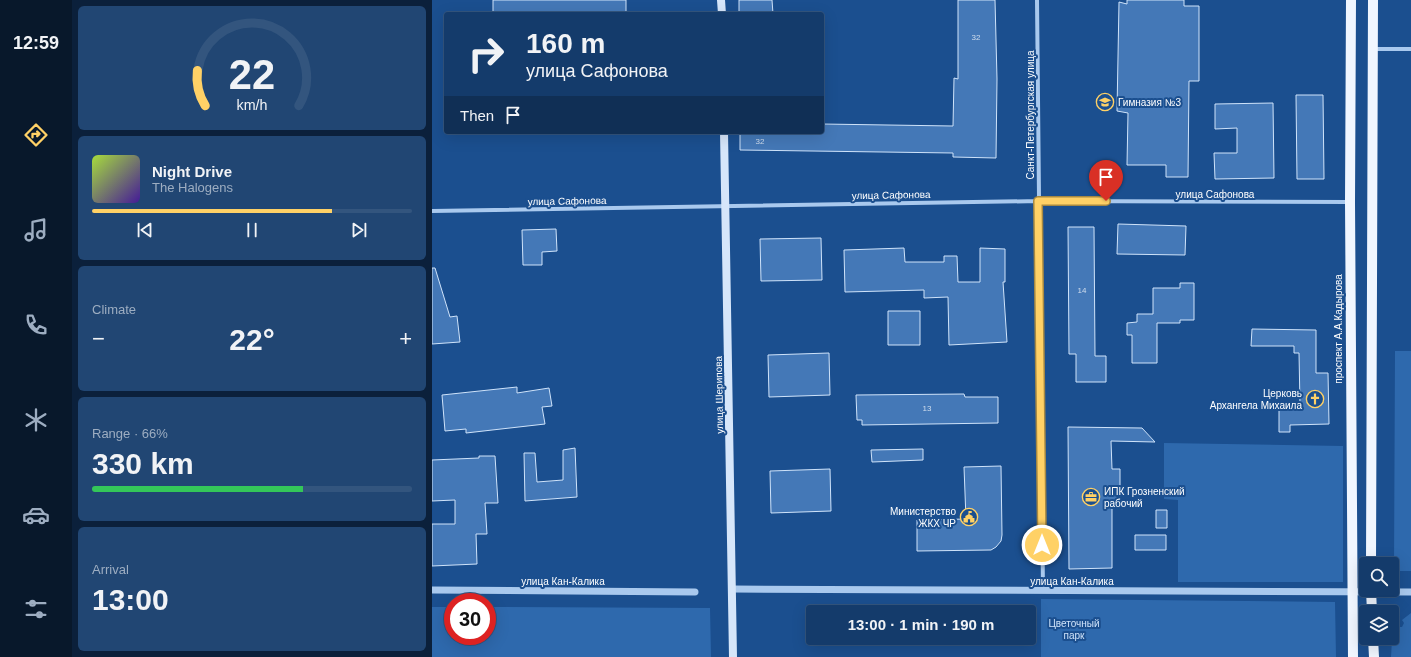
<!DOCTYPE html>
<meta charset="utf-8">
<style>
:root{--surface:#143b6b;--page:#214673;--text:#f1f3f6;--muted:#9dadc1;--line:#33557e;--accent:#ffd166}
body{margin:0;font-family:Arial,sans-serif;background:var(--page);color:var(--text);height:100vh;display:flex;flex-direction:column;font-size:15px;white-space:nowrap}
*{box-sizing:border-box;margin:0}
p{font-size:13px;color:var(--muted)}
.icon{flex:none;width:22px;height:22px;fill:none;stroke:currentColor;stroke-width:2;stroke-linecap:round;stroke-linejoin:round}
.map{position:relative;flex:1;overflow:hidden}
.drawer{display:flex;flex-direction:column;gap:6px;padding:6px;background:#0b203b;width:360px}
.drawer>*{flex:none}
.guide{position:absolute;left:12px;top:12px;width:380px;height:122px;border-radius:4px;box-shadow:0 4px 16px #0002,0 0 0 1px var(--line);background:#143b6b;color:var(--text);overflow:hidden}
.buttons{position:absolute;left:927px;top:557px;display:grid;gap:8px}
.buttons a{display:grid;place-items:center;width:40px;height:40px;border-radius:4px;background:var(--surface);box-shadow:0 4px 16px #0002,0 0 0 1px var(--line);font-size:20px}
.speed{position:absolute;left:12px;top:593px;display:flex;gap:8px;font-size:20px;font-weight:700;text-align:center}
.speed>*{display:grid;place-content:center;width:52px;height:52px;border-radius:50%;background:var(--surface);box-shadow:0 4px 16px #0002,0 0 0 1px var(--line);line-height:1}
.speed .limit{border:6px solid #d22;background:#fff;color:#111}
.pin{position:absolute;display:grid;place-items:center;width:34px;height:34px;color:#fff;margin:-41px -17px;border-radius:50% 50% 50% 0;rotate:-45deg;box-shadow:0 0 4px #0007}
.pin .icon{rotate:45deg}
.me{position:absolute;width:44px;margin:-22px;rotate:0deg;stroke-linejoin:round;filter:drop-shadow(0 0 3px #0008)}
.turn{display:flex;align-items:center;gap:14px;height:84px;padding:0 16px;font-size:18px}
.turn .icon{width:52px;height:52px;stroke-width:2.5}
.turn b{display:block;font-size:28px;line-height:34px}
.then{display:flex;align-items:center;height:38px;padding:0 16px;background:#0003;gap:8px;font-size:15px}
.big{font-size:30px;font-weight:800;line-height:1.1}
.drawer .card{flex:1;display:flex;flex-direction:column;justify-content:center;gap:6px;min-width:0;padding:0 14px;border-radius:6px;background:var(--page)}
.drawer .dial{align-items:center;gap:0}
.dial svg{height:104px;overflow:visible;fill:none;stroke:var(--line);stroke-width:7;stroke-linecap:round;text-anchor:middle}
.dial text{fill:var(--text);stroke:none}
.song{display:flex;align-items:center;gap:12px}
.cover{width:48px;height:48px;border-radius:6px;background:linear-gradient(135deg,hsl(80 70% 55%),hsl(260 70% 35%))}
.played{height:4px;border-radius:2px;background:linear-gradient(90deg,var(--accent) 75%,var(--line) 75%)}
.keys{display:flex;justify-content:space-around;direction:ltr}
.heat{display:flex;justify-content:space-between;align-items:center;font-size:22px;direction:ltr}
.charge{height:6px;border-radius:3px;background:linear-gradient(90deg,#34c759 66%,var(--line) 0)}
.trip{position:absolute;left:374px;top:605px;width:230px;height:40px;border-radius:4px;background:var(--surface);box-shadow:0 4px 16px #0002,0 0 0 1px var(--line);font-weight:800;line-height:40px;text-align:center}
main{display:flex;flex:1;min-height:0}
.tab-bar{display:flex;flex-direction:column;width:72px;justify-content:space-around;align-items:center;background:#08182b;color:var(--muted)}
.tab-bar .icon{width:28px;height:28px}
.tab-bar .selected{color:var(--accent)}
.tab-bar b{font-size:18px;color:var(--text)}
.map>svg:first-child{display:block}
.green{fill:#2e69ad}
.building{fill:#4478b7;stroke:#cfe3fa}
.lines{fill:none;stroke-linecap:round;stroke-linejoin:round}
.minor{stroke:#a9c9ee;stroke-width:4}
.tertiary{stroke:#a9c9ee;stroke-width:7}
.secondary{stroke:#d6e6fa;stroke-width:8}
.primary{stroke:#f0f6ff;stroke-width:10}
.route-casing{stroke:#a68842;stroke-width:10}
.route{stroke:#ffd166;stroke-width:7}
.labels{text-anchor:middle;dominant-baseline:central;stroke-width:4;stroke-linejoin:round;paint-order:stroke}
.number-label{font-size:8px;fill:#d0dded}
.poi-label{font-size:10px;fill:#fff;stroke:#1b4f8f;text-anchor:start}
.street-label{font-size:10px;fill:#fff;stroke:#1b4f8f}
.park-label{font-size:10px;fill:#cfe3fa;stroke:#1b4f8f}
</style>
<main>
<nav class="tab-bar">
<b>12:59</b>
<svg class="icon selected" aria-label="directions" viewBox="0 0 24 24"><path d="M12 3l9 9-9 9-9-9zM9 14v-3h6M13 9l2 2-2 2"/></svg>
<svg class="icon" aria-label="music" viewBox="0 0 24 24"><path d="M9 18V5l10-2v13"/><circle cx="6" cy="18" r="3"/><circle cx="16" cy="16" r="3"/></svg>
<svg class="icon" aria-label="phone" viewBox="0 0 24 24"><path d="M5 4h4l2 5-3 2q2 4 5 5l2-3 5 2v4C11 20 4 13 5 4z"/></svg>
<svg class="icon" aria-label="climate" viewBox="0 0 24 24"><path d="M12 3v18M4 7l16 10M4 17L20 7"/></svg>
<svg class="icon" aria-label="car" viewBox="0 0 24 24"><path d="M5 17H2v-5l4-1 3-4h7l3 4 3 1v5h-3M9 17h6M6 11h13"/><circle cx="7" cy="17" r="2"/><circle cx="17" cy="17" r="2"/></svg>
<svg class="icon" aria-label="filters" viewBox="0 0 24 24"><path d="M4 7h16M4 17h16"/><circle cx="9" cy="7" r="2"/><circle cx="15" cy="17" r="2"/></svg>
</nav>
<section class="drawer">
<div class="card dial"><svg viewBox="0 0 100 80">
<path d="M14 69A42 42 0 1 1 86 69"/>
<path d="M14 69A42 42 0 0 1 8 42" stroke="#ffd166"/>
<text x="50" y="56" font-size="32" font-weight="700">22</text>
<text x="50" y="72" font-size="11">km/h</text>
</svg></div>
<div class="card">
<div class="song"><i class="cover"></i><div><b>Night Drive</b><p>The Halogens</p></div></div>
<div class="played"></div>
<div class="keys"><svg class="icon" aria-label="previous" viewBox="0 0 24 24"><path d="M18 5L8 12l10 7zM5 5v14"/></svg><svg class="icon" aria-label="pause" viewBox="0 0 24 24"><path d="M8 5v14M16 5v14"/></svg><svg class="icon" aria-label="next" viewBox="0 0 24 24"><path d="M6 5l10 7-10 7zM19 5v14"/></svg></div>
</div>
<div class="card"><p>Climate</p>
<div class="heat"><a>−</a><b class="big">22°</b><a>+</a></div>
</div>
<div class="card"><p>Range · 66%</p><b class="big">330 km</b><div class="charge"></div></div>
<div class="card"><p>Arrival</p><b class="big">13:00</b></div>
</section>
<div class="map">
<svg width="979" height="657" viewBox="0 0 979 657">
<rect width="100%" height="100%" fill="#1b4f8f"/>
<!-- green -->
<path class="green" d="M963 351H979V571H962Z
M732 443 911 446V582H746V500L732 499Z
M609 599 903 602 904 657H609Z
M0 607H21V636H55V607L278 608 279 657H0Z
M979 613V657H959L960 640 966 627H970L972 623 970 620Z"/>
<!-- building -->
<path class="building" d="M61 0H194V14H61Z
M307 0H340L341 14H307Z
M526 0H563L565 79 564 158 521 157V153L308 150V132H390V124L521 126 522 78 526 79Z
M695 0H752V6H767V81H757L756 177H734V165H695L696 113 685 111 687 2 695 4Z
M864 95H891L892 179H865Z
M841 103 842 178 783 179 782 153H805V128L783 129V104Z
M686 224 754 226 753 255 685 254Z
M636 227H662L663 356H674V382H644V354H637Z
M124 229 125 251 110 252V265H91L90 230Z
M389 238 390 280 329 281 328 239Z
M472 248 473 262H512V256H525L526 282H548V248L573 249V282H571L575 342 517 345 516 297 492 298V290L413 292 412 250Z
M0 268H3L18 317 25 316 28 342 0 344Z
M748 283H762V320H748V323H725V363H700V335H695V323L705 322V314H721V288H748Z
M456 311H488V345H456Z
M820 329 884 330V373H896L897 424 858 425V432H847V406L868 405 867 353H862V346H819Z
M397 353 398 395 337 397 336 355Z
M85 387V393L117 388 120 406 110 407 113 424 34 433V429L13 431 10 395Z
M532 394 533 397H566V423L430 425V420H425L424 395Z
M636 427 710 428 723 442 679 441 680 469H688V501H680V568L637 569Z
M143 448 145 497 93 501 92 453H103L105 482 131 480V450Z
M491 449V460L440 462 439 450Z
M47 456H63L66 503H53L55 534H44L45 564 0 566V524H23V500L0 501V460L47 458Z
M569 466 570 535 569 541 564 547 559 550 485 551V520L534 519 532 467Z
M398 469 399 511 339 513 338 471Z
M724 510H735V528H724Z
M703 535H734V550H703Z"/>
<g class="lines">
<!-- minor -->
<path class="minor" d="M605 0 611 591
M941 49H979
M0 211 607 201 917 202"/>
<!-- tertiary -->
<path class="tertiary" d="M301 589 979 592
M0 590 263 592"/>
<!-- secondary -->
<path class="secondary" d="M289 0 290 14
M292 132 301 657"/>
<!-- primary -->
<path class="primary" d="M919 0 918 202 921 657
M939 564 941 0
M939 590 940 612
M941 638 942 657"/>
</g>
<g class="lines">
<defs>
<path id="route" d="M610 545 606 201H674"/>
</defs>
<!-- route casing -->
<use href="#route" class="route-casing"/>
<!-- route -->
<use href="#route" class="route"/>
</g>
<!-- icons -->
<defs>
<symbol id="school-ring" viewBox="-11 -11 22 22"><circle r="9.5" fill="#1b4f8f" stroke="#ffd166" stroke-width="1.5"/><path d="M0-5L7-2L0 1L-7-2ZM-4 1L0 2.5L4 1V4Q0 6-4 4Z" fill="#ffd166"/></symbol>
<symbol id="church-ring" viewBox="-11 -11 22 22"><circle r="9.5" fill="#1b4f8f" stroke="#ffd166" stroke-width="1.5"/><path d="M-1.2-6h2.4v3.5h3.3v2.4h-3.3V6h-2.4V-.1h-3.3v-2.4h3.3Z" fill="#ffd166"/></symbol>
<symbol id="office-ring" viewBox="-11 -11 22 22"><circle r="9.5" fill="#1b4f8f" stroke="#ffd166" stroke-width="1.5"/><path d="M-6-3h4V-5.5h4V-3h4V5H-6ZM-1-4.5V-3h2v-1.5ZM-6 0V1H6V0Z" fill="#ffd166"/></symbol>
<symbol id="civic-ring" viewBox="-11 -11 22 22"><circle r="9.5" fill="#1b4f8f" stroke="#ffd166" stroke-width="1.5"/><path d="M-.6-6.5H3V-4.5H.6V-3L4-1V1h2V6H-6V1h2V-1L-.6-3ZM-1.2 2.5V6h2.4V2.5Z" fill="#ffd166"/></symbol>
</defs>
<g fill-rule="evenodd">
<use href="#school-ring" x="663" y="92" width="20" height="20"/>
<use href="#church-ring" x="873" y="389" width="20" height="20"/>
<use href="#office-ring" x="649" y="487" width="20" height="20"/>
<use href="#civic-ring" x="527" y="507" width="20" height="20"/>
</g>
<g class="labels">
<!-- number labels -->
<g class="number-label">
<text x="544" y="37">32</text>
<text x="328" y="141">32</text>
<text x="650" y="290">14</text>
<text x="495" y="408">13</text>
</g>
<!-- poi labels -->
<g class="poi-label">
<text x="686" y="102">Гимназия №3</text>
<text x="870" y="393" text-anchor="end">Церковь<tspan x="870" dy="12">Архангела Михаила</tspan></text>
<text x="672" y="491">ИПК Грозненский<tspan x="672" dy="12">рабочий</tspan></text>
<text x="524" y="511" text-anchor="end">Министерство<tspan x="524" dy="12">ЖКХ ЧР</tspan></text>
</g>
<!-- street labels -->
<g class="street-label">
<text transform="translate(598 115) rotate(-90)">Санкт-Петербургская улица</text>
<text x="783" y="194">улица Сафонова</text>
<text transform="translate(459 195) rotate(-1)">улица Сафонова</text>
<text transform="translate(135 201) rotate(-1)">улица Сафонова</text>
<text transform="translate(906 329) rotate(-90)">проспект А.А.Кадырова</text>
<text transform="translate(287 395) rotate(-91)">улица Шерипова</text>
<text x="131" y="581">улица Кан-Калика</text>
<text x="640" y="581">улица Кан-Калика</text>
</g>
<!-- park labels -->
<g class="park-label">
<text x="642" y="623">Цветочный<tspan x="642" dy="12">парк</tspan></text>
</g>
</g>
</svg>
<div class="buttons">
<a><svg class="icon" aria-label="search" viewBox="0 0 24 24"><circle cx="10" cy="10" r="6"/><path d="M15 15l6 6"/></svg></a>
<a><svg class="icon" aria-label="layers" viewBox="0 0 24 24"><path d="M12 4l9 5-9 5-9-5zM3 14l9 5 9-5"/></svg></a>
</div>
<div class="speed"><div class="limit">30</div></div>
<div class="pin" style="left:674px;top:201px;background:#d93025"><svg class="icon" aria-label="arrive" viewBox="0 0 24 24"><path d="M6 21V4h12l-3 4 3 4H6"/></svg></div>
<svg class="me" style="left:610px;top:545px" viewBox="-20 -20 40 40"><circle r="17" fill="#ffd166" stroke="#fff" stroke-width="3"/><path d="M0-11L8 9 0 5-8 9z" fill="#fff"/></svg>
<div class="trip">13:00 · 1 min · 190 m</div>
<div class="guide">
<div class="turn"><svg class="icon" aria-label="right" viewBox="0 0 24 24"><path d="M7 20v-9h11M14 6l5 5-5 5"/></svg><div><b>160 m</b>улица Сафонова</div></div>
<div class="then">Then<svg class="icon" aria-label="arrive" viewBox="0 0 24 24"><path d="M6 21V4h12l-3 4 3 4H6"/></svg></div>
</div>
</div>
</main>
